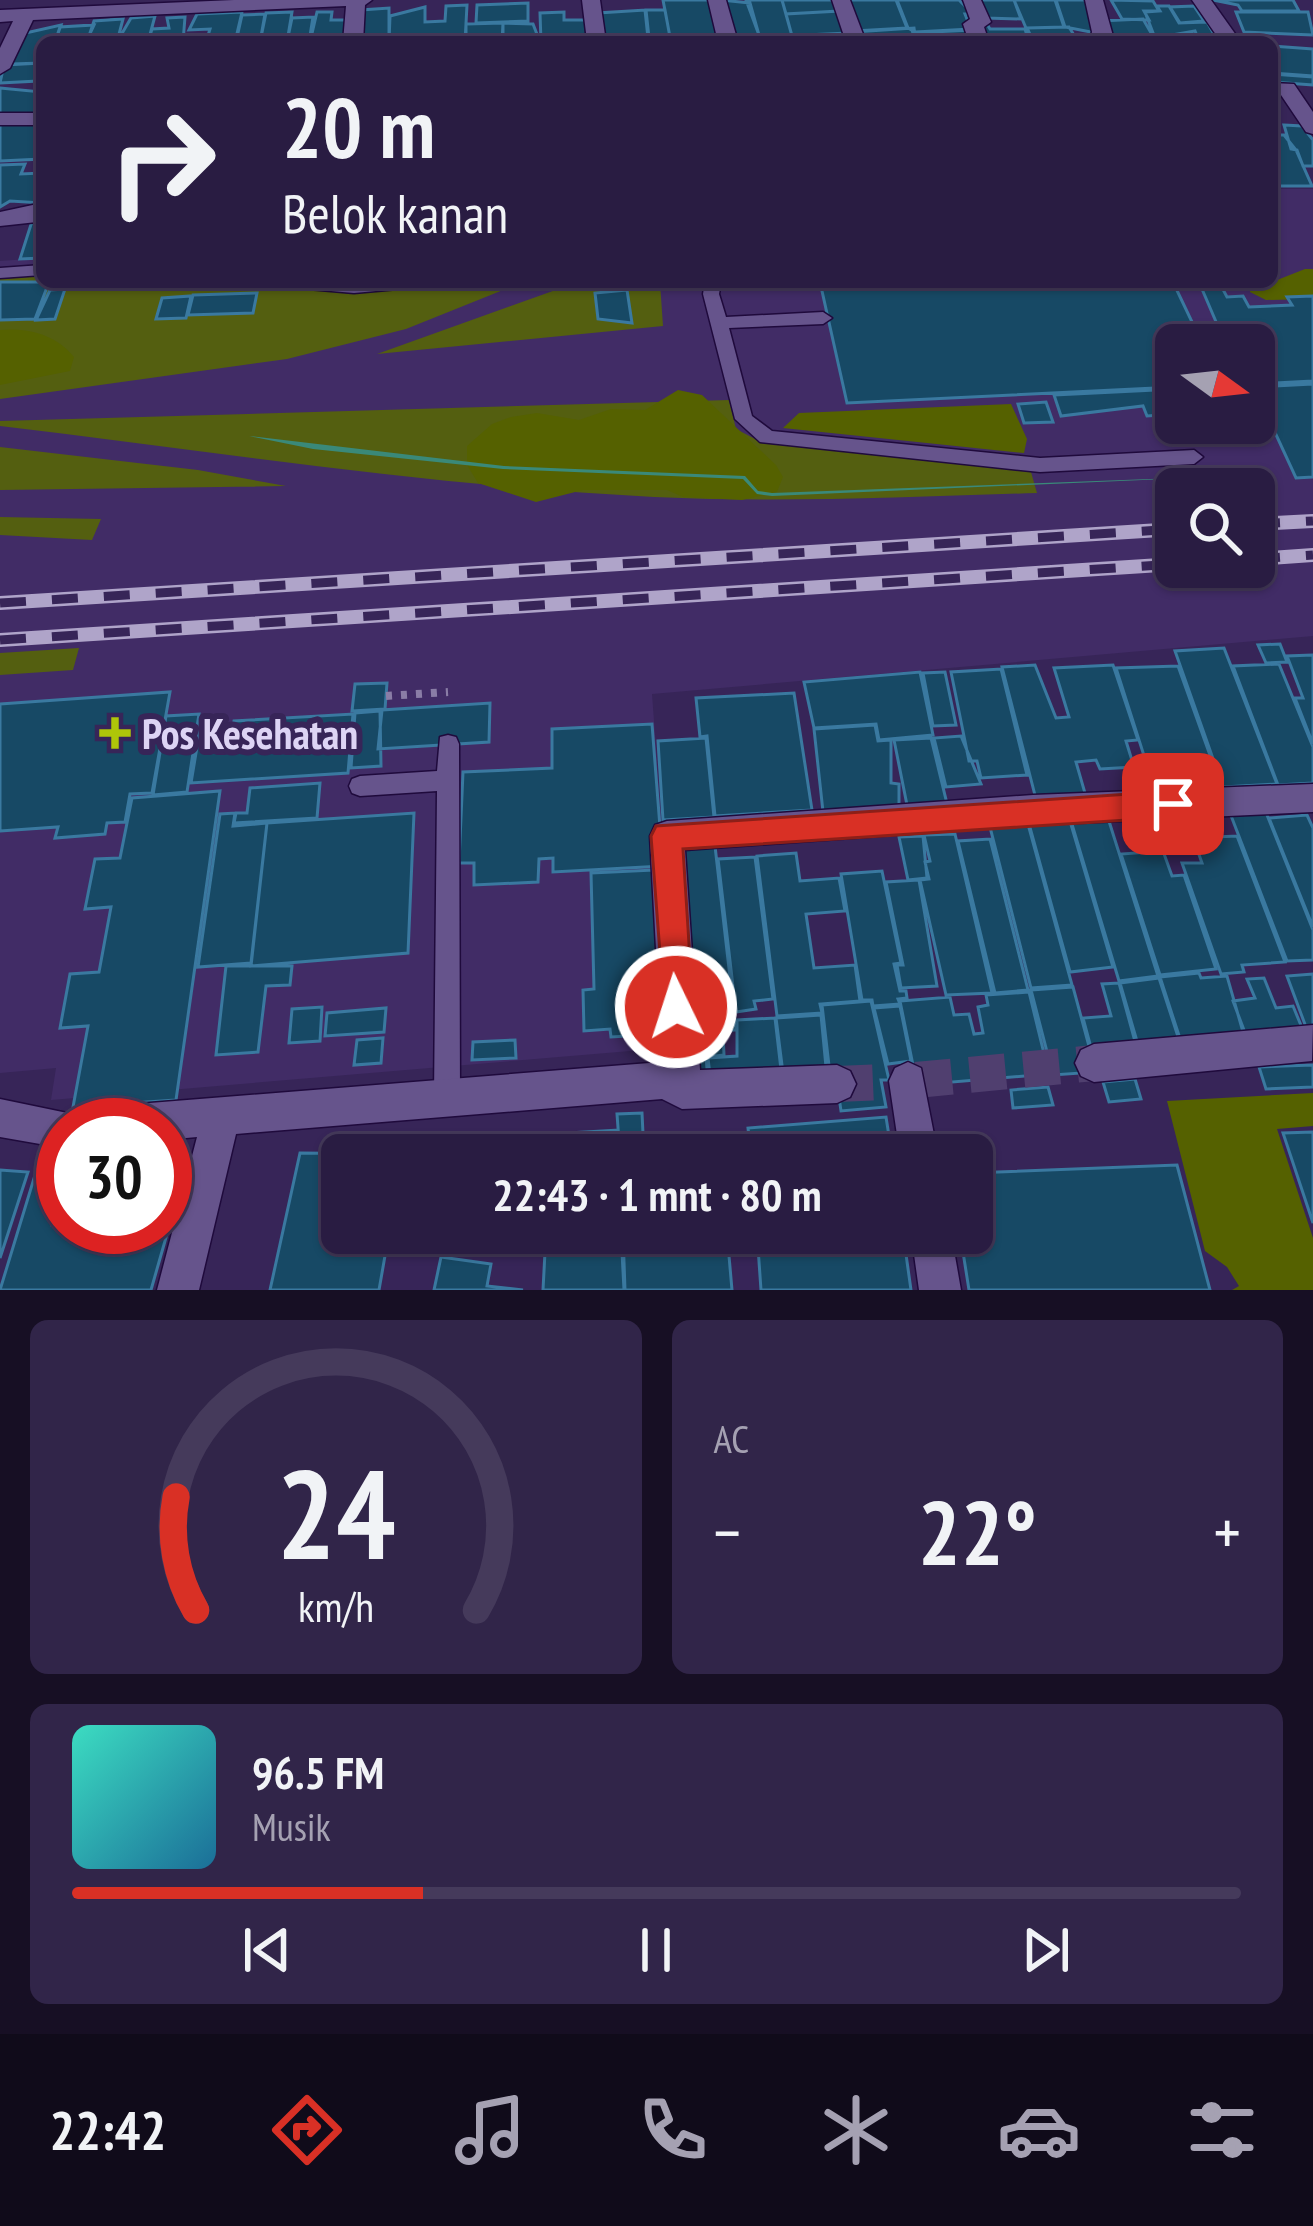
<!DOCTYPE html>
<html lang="id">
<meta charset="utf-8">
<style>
:root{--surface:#291c42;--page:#312549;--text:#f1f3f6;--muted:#a5a1b2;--line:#453a5b;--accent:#d93025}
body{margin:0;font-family:"PT Sans Narrow",sans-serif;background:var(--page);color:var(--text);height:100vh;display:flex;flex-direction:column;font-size:45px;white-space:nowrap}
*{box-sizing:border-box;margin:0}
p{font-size:39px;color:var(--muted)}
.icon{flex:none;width:66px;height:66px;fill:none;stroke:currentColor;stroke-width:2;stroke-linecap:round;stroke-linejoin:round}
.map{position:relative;height:1290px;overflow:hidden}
.drawer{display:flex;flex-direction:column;gap:30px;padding:30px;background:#170f24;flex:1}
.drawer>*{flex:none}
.hud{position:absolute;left:36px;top:36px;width:1242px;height:252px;border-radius:18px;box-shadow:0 3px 9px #0004,0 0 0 3px var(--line);background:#291c42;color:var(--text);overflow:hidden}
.needle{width:78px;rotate:105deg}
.controls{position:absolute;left:1155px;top:324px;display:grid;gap:24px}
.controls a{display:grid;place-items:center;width:120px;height:120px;border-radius:18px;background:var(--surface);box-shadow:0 3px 9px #0004,0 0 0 3px var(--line);font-size:60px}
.speed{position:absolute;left:36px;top:1098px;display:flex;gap:24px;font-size:60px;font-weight:700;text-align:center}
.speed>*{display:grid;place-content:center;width:156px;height:156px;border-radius:50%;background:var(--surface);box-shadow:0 3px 9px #0004,0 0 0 3px var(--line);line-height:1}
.speed .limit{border:18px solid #d22;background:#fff;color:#111}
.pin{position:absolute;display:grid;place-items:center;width:102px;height:102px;color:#fff;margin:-51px;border-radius:24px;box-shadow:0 6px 18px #0006}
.me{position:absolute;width:132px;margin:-66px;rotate:356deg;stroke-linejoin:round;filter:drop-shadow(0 0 9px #0008)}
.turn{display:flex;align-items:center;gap:42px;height:252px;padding:0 48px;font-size:54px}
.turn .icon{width:156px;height:156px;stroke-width:2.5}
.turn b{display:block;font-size:84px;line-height:102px}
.big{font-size:90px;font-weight:800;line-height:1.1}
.drawer .card{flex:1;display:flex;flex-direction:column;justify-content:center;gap:18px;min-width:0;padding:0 42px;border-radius:18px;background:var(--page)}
.drawer .dial{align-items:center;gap:0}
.dial svg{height:312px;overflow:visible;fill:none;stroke:var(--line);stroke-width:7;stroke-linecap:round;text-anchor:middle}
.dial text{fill:var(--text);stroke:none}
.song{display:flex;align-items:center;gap:36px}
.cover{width:144px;height:144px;border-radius:18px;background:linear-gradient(135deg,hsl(170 70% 55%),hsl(200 70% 35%))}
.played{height:12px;border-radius:6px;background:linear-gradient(90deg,var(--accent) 30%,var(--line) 30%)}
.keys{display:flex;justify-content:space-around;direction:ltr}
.heat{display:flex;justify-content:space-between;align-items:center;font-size:66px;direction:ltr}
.drawer .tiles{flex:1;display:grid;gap:30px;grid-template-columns:1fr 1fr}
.card:last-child{grid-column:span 2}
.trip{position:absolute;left:321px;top:1134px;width:672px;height:120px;border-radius:18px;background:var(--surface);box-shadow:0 3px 9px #0004,0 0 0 3px var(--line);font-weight:800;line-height:120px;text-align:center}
.tabs{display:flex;height:192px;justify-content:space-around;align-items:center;background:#100b1a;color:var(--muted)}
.tabs .icon{width:84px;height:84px}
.tabs .current{color:var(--accent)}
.tabs b{font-size:54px;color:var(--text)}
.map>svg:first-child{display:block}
.built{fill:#412c66;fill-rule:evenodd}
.green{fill:#545f10}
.forest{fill:#556100}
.water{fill:#3a8979}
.building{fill:#174965;stroke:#3a79a0;stroke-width:3}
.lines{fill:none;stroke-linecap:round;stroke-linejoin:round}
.minor-tunnel{stroke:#503f6f;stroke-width:36;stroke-dasharray:36 18;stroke-linecap:butt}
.service-casing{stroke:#1f0a3c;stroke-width:3}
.minor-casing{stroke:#1f0a3c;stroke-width:3}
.path{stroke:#8a7da6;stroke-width:8;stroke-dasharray:6 9;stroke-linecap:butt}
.service{fill:#66548c;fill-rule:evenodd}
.minor{fill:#66548c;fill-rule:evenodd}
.rail-casing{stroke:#afa4c9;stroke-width:14}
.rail{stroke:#372558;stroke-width:9;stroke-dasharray:26;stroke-linecap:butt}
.route{fill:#d93025;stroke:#8d1f18;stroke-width:3}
.poi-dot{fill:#aec509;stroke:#372558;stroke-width:4.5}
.labels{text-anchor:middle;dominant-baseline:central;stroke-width:12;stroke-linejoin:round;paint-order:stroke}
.poi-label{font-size:42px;font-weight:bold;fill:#ddd4f4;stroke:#372558;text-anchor:start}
</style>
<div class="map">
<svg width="1313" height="1290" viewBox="0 0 1313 1290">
<rect width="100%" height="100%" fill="#372558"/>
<!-- built -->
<path class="built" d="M1272 189H1313V636L652 694 665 869 666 1048 51 1100 56 1068 0 1073V261L42 258V282H1272ZM1176 345H1254V423H1176ZM1176 489H1254V567H1176Z"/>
<!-- green -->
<path class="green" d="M42 276V282H239L354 294 454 282H523L406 329 287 359 0 399V279Z
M578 282H660L663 326 377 354Z
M729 400 736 429 761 442 1024 468 1031 472 1037 493C909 497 781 503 654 497 435 486 217 452 0 426V421Z
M0 447 198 470 286 486 0 490Z
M0 517 101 519 92 540 0 535Z
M79 648 73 670 0 675V653Z"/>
<!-- forest -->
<path class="forest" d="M1305 269H1313V299L1266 300 1250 292 1251 282H1272Z
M0 330C28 327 57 335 74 357L70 371 0 385Z
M678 390 702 395 776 465 783 477 777 492 742 500 683 497 667 490H583L536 502 478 483 467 465V446L492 424 511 417 537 413 579 420 611 409 645 410Z
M1011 404 1027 439 1024 453 783 428 799 413Z
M1313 1093V1126L1277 1129 1313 1238V1290H1232L1239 1286 1227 1267 1205 1251 1167 1101Z"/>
<!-- water -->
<path class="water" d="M249 436 504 466 745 476 758 491 772 493 1258 475 772 496 757 494 743 479 503 469 313 449Z"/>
<!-- building -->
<path class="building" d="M663 0H715L725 37H670Z
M721 0 750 3 759 35 731 36Z
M746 0H782L792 36 759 35Z
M782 0H836L839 11 786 14Z
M846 0H896L907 28 854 31Z
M897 0H959L973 14H965L971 29 915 32 908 28Z
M978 0H1014L1021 19 986 18Z
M1014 0H1055L1064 27 1026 28Z
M1056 0H1092L1101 34 1065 27Z
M1111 0 1153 1 1159 11H1144L1149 20 1122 19Z
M1213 0H1293L1299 11H1242L1238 5Z
M528 3V21L476 23 477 5Z
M467 5 465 42H389L390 16 425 7V22L445 21 446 6Z
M1157 6H1169L1179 23 1207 22 1215 36H1197L1195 31 1155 38 1145 12 1160 11Z
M1194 6 1204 21 1180 23 1170 7Z
M389 8V42H359L361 10Z
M645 10 648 38 601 40 598 13Z
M646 10H665L670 37 649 38Z
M840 11 847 33 792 36 786 14Z
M242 12 235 42H206L210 29 189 30 197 14Z
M292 12 287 42H260L266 13Z
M317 12H332L331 20H347L343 42H310Z
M564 12V20H589L592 41 541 42 540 13Z
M1236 12H1308L1313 35 1244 32Z
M265 14 260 42H236L242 15Z
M155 16 148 42H117L131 18Z
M185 17 183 42H148L152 29 169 28 167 18Z
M313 17 309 42H287L292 18Z
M123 19 117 42H87L94 21Z
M1143 19 1154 38 1110 40 1099 21Z
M503 23 502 42H466V24Z
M503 23 533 24 540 42H503Z
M987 24 990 29H1025L1029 42H983L976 25Z
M61 25 55 42H42V63L11 64 21 34Z
M94 25 86 42H55L60 27Z
M1069 27 1077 40 1033 41 1027 28Z
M914 28 916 42H857L853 32Z
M972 30 977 42H917L913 33Z
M847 33 852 42H782H787L786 36Z
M785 35 787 41 781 42H730L729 37Z
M1272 46 1313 49V76L1272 73Z
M42 63 38 81 0 83 4 65Z
M1272 74 1313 77V85L1273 82Z
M0 88 42 92V118L0 115Z
M42 120V159L0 161V122Z
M1284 125 1302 126 1313 140V166H1303L1297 150 1291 149Z
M1272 135H1284L1296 150 1312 186H1272Z
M25 164 21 174 42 173V203L10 201 0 207V165Z
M34 215H42V258L20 259Z
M0 282H49L35 319 0 320Z
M820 282H1173L1203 345H1176V387L847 403Z
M1199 282H1219L1227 297 1243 296 1249 307 1292 305 1287 297 1313 296V381L1254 384V345H1226Z
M65 289 55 319 36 320 50 290Z
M627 290 632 323 598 319 595 293Z
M257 293 253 313 188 315 193 295Z
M191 296 186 318 156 319 162 298Z
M1313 384V477L1296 478 1254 387Z
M1176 389V414L1147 416 1143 406 1061 416 1054 395Z
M1046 402 1053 422 1024 423 1018 404Z
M1280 644 1287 662 1266 663 1258 645Z
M1224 648 1277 784 1223 787 1175 651Z
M1313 655V744L1295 698H1303L1287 656Z
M1279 664 1313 747V783L1278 785 1233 666Z
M1035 665 1056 718 1069 717 1054 668 1113 665 1138 740 1126 741 1134 767 1100 769 1096 760 1076 762 1087 800 1037 803 1002 667Z
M1178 666 1220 783 1168 785 1160 761 1146 762 1116 668Z
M1001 669 1027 775 981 778 977 761H969L951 672Z
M920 672 933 735 879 740 876 724 814 728 804 682Z
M945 672 956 725 933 726 923 673Z
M387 683 385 709 352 711 355 684Z
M170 692 152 793 130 794 125 822 107 823 105 834 55 838 58 827 0 831V704Z
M794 693 812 810 715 816 707 736 700 737 696 698Z
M490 703 489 742 378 749 382 710Z
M380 711 381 766 351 768 355 713Z
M199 714 187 792 153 795 166 716Z
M353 714 348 773 191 783 200 729 233 727 234 721Z
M652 724 663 866 553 872V858L539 859 538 882 474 885V863H459L463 772 552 768V729Z
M875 725 878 741 891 740V783L899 784V817L824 821 814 729Z
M961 736 981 784 946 787 934 738Z
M706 738 714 817 663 820 658 741Z
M931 738 949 812 908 810 894 740Z
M320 783 317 818 234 823 236 813H247L250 788Z
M220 791 176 1100 73 1107 88 1026 60 1028 70 974 99 972 111 907 85 909 95 859 120 858 132 798Z
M1265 810 1313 930V960L1287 961 1230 813Z
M235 813 233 826 267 823 251 963 198 967 220 814Z
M414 813 408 953 251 966 267 823Z
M1307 815 1313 828V927L1269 818Z
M1108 818 1158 976 1119 981 1071 821Z
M1070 821 1113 967 1070 972 1029 824Z
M1028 824 1072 985 1031 988 990 827Z
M955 834 992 993 946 995 920 880 929 879 925 862 930 861 924 835Z
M923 836 927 878 908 880 899 837Z
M1237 836 1285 962 1242 965 1244 972 1221 974 1182 863H1202L1193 838Z
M990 839 1028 990 995 993 958 841Z
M715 846 736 1030 686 1034 679 848Z
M1163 851 1172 876 1184 875 1216 969 1160 975 1121 854Z
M796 853 800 881 839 878 845 911 806 914 814 968 855 965 860 1001 820 1004 822 1013 777 1016 757 856Z
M755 857 773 999 754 1001 756 1009 736 1012 718 859Z
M654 870 663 1034 611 1037 610 1029 584 1031 583 990 594 989 591 873Z
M882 871 901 963 894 964 900 991H906L907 998 898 999 900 1004 873 1006 872 1000H862L841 874Z
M919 880 937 986 901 988 897 965H903L886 882Z
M226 966H292L290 985 266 986 258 1052 216 1055Z
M1199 973 1201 978 1227 976 1247 1046 1184 1051 1160 977Z
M1313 974V1046L1287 976Z
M1159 978 1183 1052 1141 1055 1120 983Z
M1264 978 1276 1008 1293 1006 1307 1040 1250 1046 1233 1001 1255 998 1247 979Z
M1119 983 1139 1056 1094 1059 1083 1018 1111 1016 1102 984Z
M1073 987 1096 1072 1053 1075 1031 990Z
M1029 992 1049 1074 917 1085 900 1001 950 997 954 1015 969 1014 974 1034 983 1033 978 1007 988 1005 986 995Z
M871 1001 889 1080H881L886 1107 841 1111 837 1083H831L822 1005Z
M900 1006 911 1061 888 1064 874 1008Z
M322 1007 320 1041 289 1043 292 1009Z
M386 1008 384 1032 325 1036 327 1013Z
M821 1015 827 1077 784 1081 776 1018Z
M775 1018 782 1078 711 1084 708 1058 737 1056V1020Z
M723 1033 724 1055 706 1057 708 1080 698 1082 689 1036Z
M383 1038 381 1063 354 1065 357 1040Z
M515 1040 516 1058 472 1060 473 1042Z
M1313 1065V1087L1266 1089 1259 1067Z
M1135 1079 1141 1099 1109 1102 1103 1082Z
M1048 1087 1053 1105 1013 1108 1011 1090Z
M642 1113 644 1154 692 1150 693 1155H620L617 1114Z
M886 1117 892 1155H751L748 1128Z
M618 1130 619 1155H550L552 1134Z
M1313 1132V1223L1283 1133Z
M300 1153 403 1154 342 1155V1233H389L379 1290H270Z
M1177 1165 1210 1290H969L960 1233H972V1173Z
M0 1170 28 1172 0 1258Z
M35 1175 63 1177 52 1225 167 1234 151 1290H0Z
M546 1233H621L624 1290H543Z
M623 1233H727L732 1290H625Z
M757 1233H903L911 1290H761Z
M441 1257 491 1264 487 1286 523 1290H434Z"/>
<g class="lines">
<!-- minor-tunnel -->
<path class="minor-tunnel" d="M916 1080 1094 1063
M837 1084 882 1082"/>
<defs>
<path id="service" d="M42 265V275L0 278V268Z
M277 282H428L420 287 354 293 285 287Z
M705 282H721L719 294 726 317 823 312 832 318 823 324 729 328 752 416 772 431 1040 458 1194 450 1203 457 1194 464 1040 472 760 442 735 419 703 294Z
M448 735 456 737 459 744 460 1097 456 1106 447 1110 438 1106 434 1097 437 791 360 796 352 793 349 786 352 779 360 776 437 771 440 737Z"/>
<path id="minor" d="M234 0H372L365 5 363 42H343L346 6 33 20 10 68 0 74V48L13 21 0 22V10Z
M582 0H600L606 42 587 41Z
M708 0H726L738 42H718Z
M832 0H850L866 42H846Z
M963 0H981L991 22 984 27 989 42H969L963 24 970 19Z
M1085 0H1103L1113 36 1109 42H1089L1092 32Z
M1192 0H1211L1241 42H1221Z
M1272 83 1294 84 1313 112V134L1306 132 1281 95H1272Z
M0 113H42V125H0Z
M42 203V219L37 222 0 226V212Z
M1313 784V812L1033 825 685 850 700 1070 837 1065 850 1071 856 1084 850 1097 837 1103 682 1109 662 1099 236 1134 199 1290H157L197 1137 165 1140V1125H93L98 1111 112 1106 662 1062 650 836 655 825 667 821 1033 795Z
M1313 1025 1312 1061 1094 1082 1081 1076 1075 1063 1081 1050 1094 1044Z
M908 1062 921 1068 938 1155H900L889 1081 895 1068Z
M0 1099 77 1115 81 1125H63V1148L0 1137Z
M911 1233H951L961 1290H919Z"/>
</defs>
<!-- service casing -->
<use href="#service" class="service-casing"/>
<!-- minor casing -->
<use href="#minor" class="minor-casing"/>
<!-- path -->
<path class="path" d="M386 696 448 692"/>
<!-- service -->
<use href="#service" class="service"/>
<!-- minor -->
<use href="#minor" class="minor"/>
<defs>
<path id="rail" d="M1254 524 1313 521
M1254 559 1313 555
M0 603 1176 529
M0 640 1176 564"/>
</defs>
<!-- rail casing -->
<use href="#rail" class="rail-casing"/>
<!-- rail -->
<use href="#rail" class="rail"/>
</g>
<!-- route -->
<path class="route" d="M1173 791 1188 804 1173 817 683 849 693 1007 688 1018 676 1023 665 1018 651 836 656 826Z"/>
<!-- markers -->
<path class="poi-dot" d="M109 715h12v12h12v12h-12v12h-12v-12h-12v-12h12z"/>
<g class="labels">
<!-- poi labels -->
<g class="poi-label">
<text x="142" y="733">Pos Kesehatan</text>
</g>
</g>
</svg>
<div class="controls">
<a><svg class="needle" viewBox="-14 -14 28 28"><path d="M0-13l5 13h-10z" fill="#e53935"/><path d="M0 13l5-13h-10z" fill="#a5a1b2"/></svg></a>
<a><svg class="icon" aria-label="search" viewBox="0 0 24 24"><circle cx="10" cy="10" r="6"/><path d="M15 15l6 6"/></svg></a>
</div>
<div class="speed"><div class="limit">30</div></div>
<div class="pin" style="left:1173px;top:804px;background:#d93025"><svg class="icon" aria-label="arrive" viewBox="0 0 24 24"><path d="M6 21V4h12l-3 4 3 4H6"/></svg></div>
<svg class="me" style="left:676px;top:1007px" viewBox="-20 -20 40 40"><circle r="17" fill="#d93025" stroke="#fff" stroke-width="3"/><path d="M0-11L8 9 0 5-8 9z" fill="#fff"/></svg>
<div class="trip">22:43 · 1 mnt · 80 m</div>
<div class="hud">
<div class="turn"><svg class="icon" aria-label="right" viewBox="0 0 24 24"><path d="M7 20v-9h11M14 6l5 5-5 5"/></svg><div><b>20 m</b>Belok kanan</div></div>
</div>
</div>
<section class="drawer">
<div class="tiles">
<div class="card dial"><svg viewBox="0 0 100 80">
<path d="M14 69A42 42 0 1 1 86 69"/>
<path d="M14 69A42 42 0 0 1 9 40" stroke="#d93025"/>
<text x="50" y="56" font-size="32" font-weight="700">24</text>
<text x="50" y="72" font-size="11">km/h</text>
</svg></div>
<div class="card"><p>AC</p>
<div class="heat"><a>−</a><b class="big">22°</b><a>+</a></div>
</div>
<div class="card">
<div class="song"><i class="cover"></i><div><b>96.5 FM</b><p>Musik</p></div></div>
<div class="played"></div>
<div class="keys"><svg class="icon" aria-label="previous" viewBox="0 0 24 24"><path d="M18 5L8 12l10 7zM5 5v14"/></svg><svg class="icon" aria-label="pause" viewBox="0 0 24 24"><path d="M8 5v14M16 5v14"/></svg><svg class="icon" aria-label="next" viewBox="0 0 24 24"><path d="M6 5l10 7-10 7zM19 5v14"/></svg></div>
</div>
</div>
</section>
<nav class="tabs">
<b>22:42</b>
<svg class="icon current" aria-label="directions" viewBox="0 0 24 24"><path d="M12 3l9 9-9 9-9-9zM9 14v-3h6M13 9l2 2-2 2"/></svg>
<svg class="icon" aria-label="music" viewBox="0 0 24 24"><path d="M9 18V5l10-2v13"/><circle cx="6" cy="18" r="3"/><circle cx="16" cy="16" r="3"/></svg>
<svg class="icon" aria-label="phone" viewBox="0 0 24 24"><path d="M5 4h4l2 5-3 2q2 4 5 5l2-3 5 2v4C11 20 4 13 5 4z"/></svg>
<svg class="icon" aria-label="climate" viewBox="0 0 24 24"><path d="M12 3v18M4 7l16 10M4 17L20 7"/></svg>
<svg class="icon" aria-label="car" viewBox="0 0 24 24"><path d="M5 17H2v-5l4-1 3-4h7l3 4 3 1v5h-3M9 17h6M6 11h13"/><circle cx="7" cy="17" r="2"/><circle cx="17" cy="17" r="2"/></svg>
<svg class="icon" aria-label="filters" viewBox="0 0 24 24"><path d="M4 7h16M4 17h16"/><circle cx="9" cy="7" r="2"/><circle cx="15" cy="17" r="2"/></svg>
</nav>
